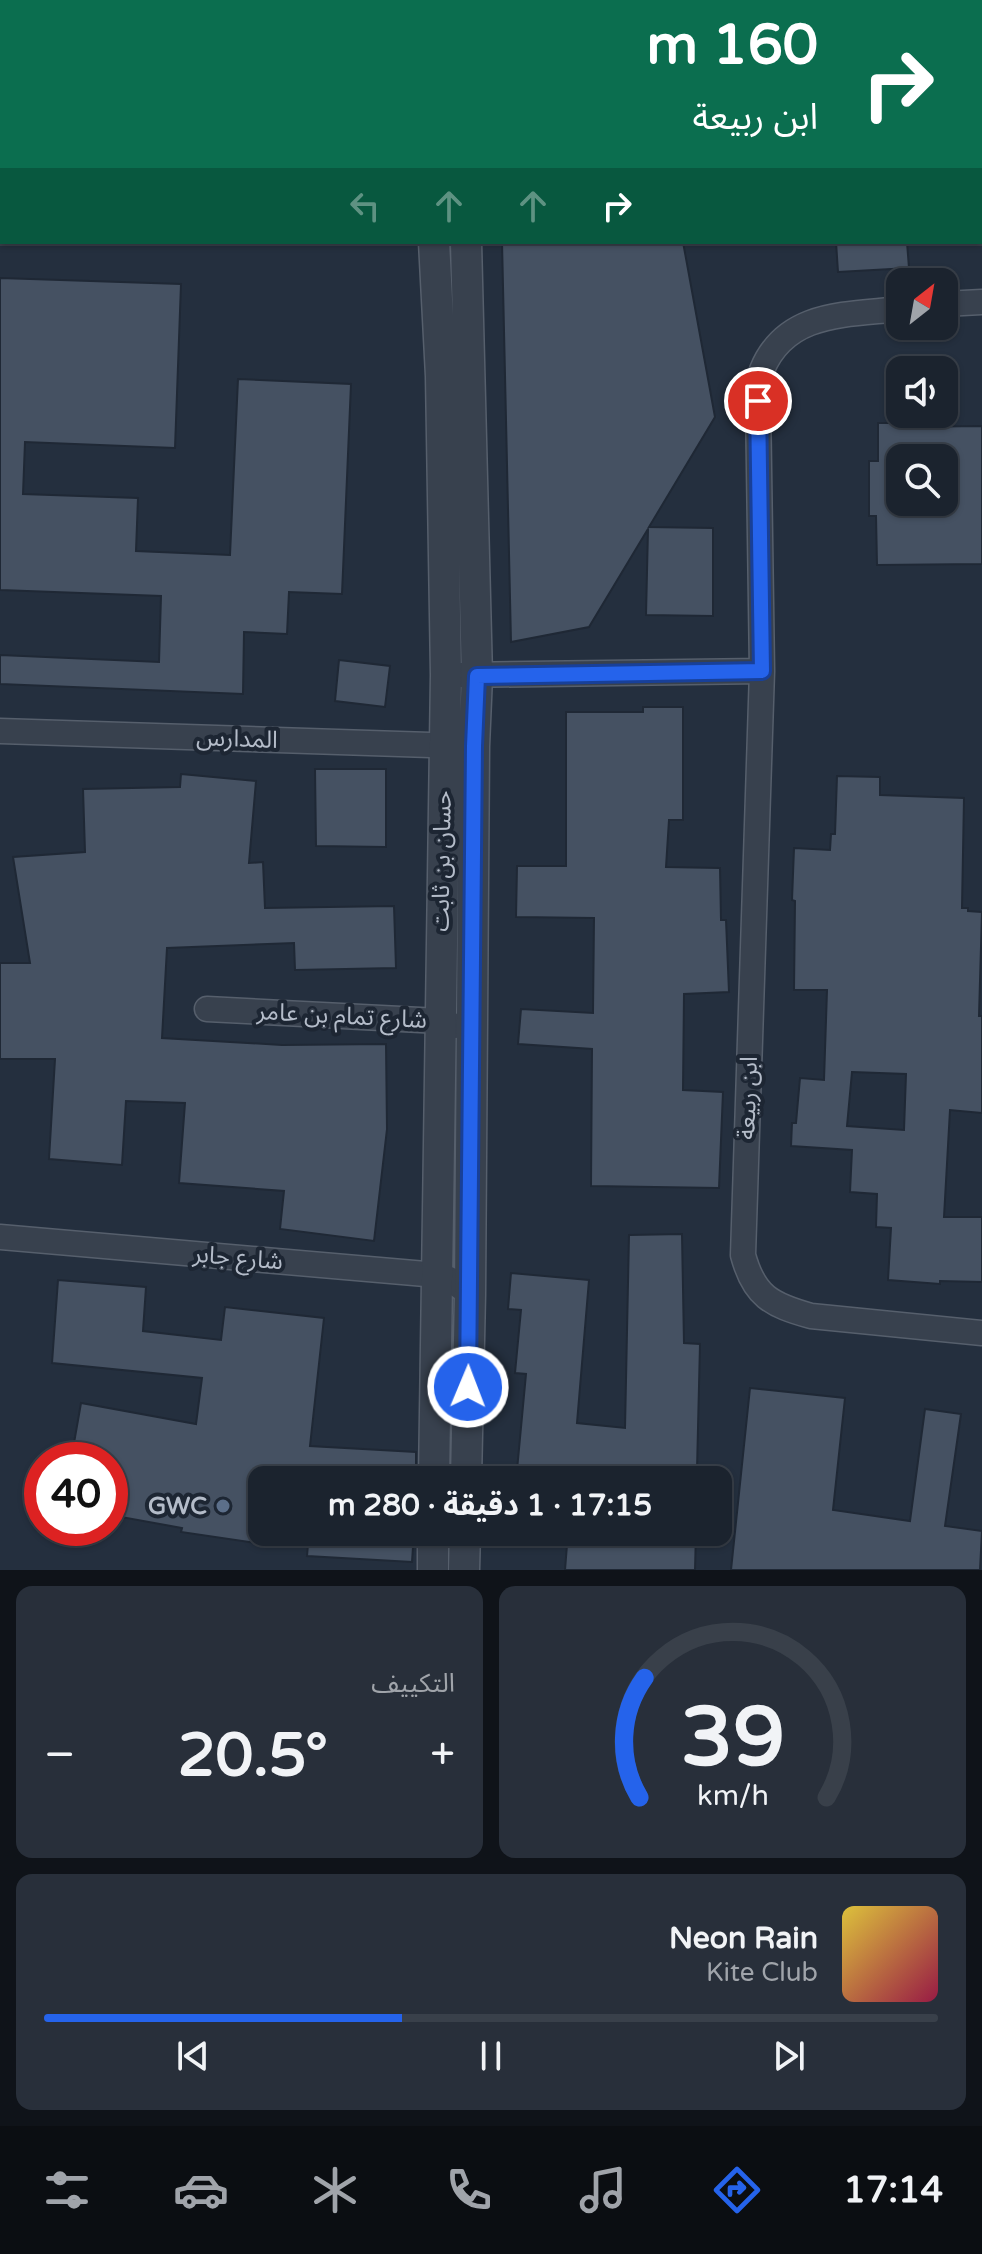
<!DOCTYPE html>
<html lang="ar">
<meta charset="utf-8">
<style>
:root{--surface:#1b232e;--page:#282f3a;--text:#f1f3f6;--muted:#a0a4aa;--line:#39404a;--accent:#2563eb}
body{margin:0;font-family:"Varela Round","Noto Sans Arabic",sans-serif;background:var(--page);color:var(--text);direction:rtl;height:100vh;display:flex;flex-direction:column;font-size:30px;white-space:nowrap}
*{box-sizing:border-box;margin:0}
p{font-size:26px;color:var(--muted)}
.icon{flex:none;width:44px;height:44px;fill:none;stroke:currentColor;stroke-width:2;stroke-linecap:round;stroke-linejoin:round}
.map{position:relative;height:1570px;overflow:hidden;direction:ltr}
.details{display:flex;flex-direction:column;gap:16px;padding:16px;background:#0f1319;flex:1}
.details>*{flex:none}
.top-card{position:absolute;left:0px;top:0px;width:982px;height:244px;box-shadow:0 2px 6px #0004,0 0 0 2px var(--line);direction:rtl;background:#0b6e4f;color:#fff;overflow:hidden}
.needle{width:52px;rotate:31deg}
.buttons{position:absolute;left:886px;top:268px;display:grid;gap:16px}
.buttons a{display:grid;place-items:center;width:72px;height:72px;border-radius:16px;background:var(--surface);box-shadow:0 2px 6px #0004,0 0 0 2px var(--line);font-size:40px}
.speed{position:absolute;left:24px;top:1442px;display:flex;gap:16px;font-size:40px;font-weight:700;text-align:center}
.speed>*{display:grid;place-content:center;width:104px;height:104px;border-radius:50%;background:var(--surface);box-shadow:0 2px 6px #0004,0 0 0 2px var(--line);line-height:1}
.speed .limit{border:12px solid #d22;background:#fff;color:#111}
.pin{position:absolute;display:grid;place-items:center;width:68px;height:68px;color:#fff;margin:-34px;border:4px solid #fff;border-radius:50%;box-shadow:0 2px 8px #0007}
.me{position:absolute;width:88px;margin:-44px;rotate:1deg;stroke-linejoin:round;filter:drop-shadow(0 0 6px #0008)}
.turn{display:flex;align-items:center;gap:28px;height:168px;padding:0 32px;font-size:36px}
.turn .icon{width:104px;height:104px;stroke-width:2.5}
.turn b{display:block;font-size:56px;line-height:68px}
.lanes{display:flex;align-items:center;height:76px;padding:0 32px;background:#0003;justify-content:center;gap:40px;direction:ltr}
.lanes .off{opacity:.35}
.big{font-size:60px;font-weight:700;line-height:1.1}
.details .card{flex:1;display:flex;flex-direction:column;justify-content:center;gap:12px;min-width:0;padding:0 28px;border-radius:16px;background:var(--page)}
.details .dial{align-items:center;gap:0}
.dial svg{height:208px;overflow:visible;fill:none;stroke:var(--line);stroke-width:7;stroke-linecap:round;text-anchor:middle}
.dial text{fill:var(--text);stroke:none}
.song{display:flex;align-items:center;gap:24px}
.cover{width:96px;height:96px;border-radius:12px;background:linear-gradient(135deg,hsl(50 70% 55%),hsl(340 70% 35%))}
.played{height:8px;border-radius:4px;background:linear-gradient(90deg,var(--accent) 40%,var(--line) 40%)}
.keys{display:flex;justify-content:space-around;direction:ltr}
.heat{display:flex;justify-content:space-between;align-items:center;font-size:44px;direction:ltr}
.details .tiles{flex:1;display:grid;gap:16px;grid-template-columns:1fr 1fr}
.card:last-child{grid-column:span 2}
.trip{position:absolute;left:248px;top:1466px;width:484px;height:80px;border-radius:16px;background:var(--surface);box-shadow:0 2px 6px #0004,0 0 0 2px var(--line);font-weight:700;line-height:80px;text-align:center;direction:rtl}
.tabs{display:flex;height:128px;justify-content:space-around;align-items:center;background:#0b0e12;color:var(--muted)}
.tabs .icon{width:56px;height:56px}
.tabs .current{color:var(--accent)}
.tabs b{font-size:36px;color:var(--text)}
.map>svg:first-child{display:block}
.building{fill:#455162;stroke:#1f2835;stroke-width:2;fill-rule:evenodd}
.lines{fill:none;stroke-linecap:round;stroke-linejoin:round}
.minor-casing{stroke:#565f6c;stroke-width:27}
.tertiary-casing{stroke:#565f6c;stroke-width:33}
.minor{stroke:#38414e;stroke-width:24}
.tertiary{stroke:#38414e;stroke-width:30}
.route-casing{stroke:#184099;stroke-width:20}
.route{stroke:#2563eb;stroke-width:14}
.service-dot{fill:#5c6f8a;stroke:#1d2633;stroke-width:3}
.labels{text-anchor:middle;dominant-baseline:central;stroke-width:8;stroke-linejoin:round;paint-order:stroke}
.street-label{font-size:24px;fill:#b4bcc9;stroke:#1d2633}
.poi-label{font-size:24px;font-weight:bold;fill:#b4bcc9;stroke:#1d2633;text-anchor:end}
</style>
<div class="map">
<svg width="982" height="1570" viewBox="0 0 982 1570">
<rect width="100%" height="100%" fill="#242f3e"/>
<!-- building -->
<path class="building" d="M502 242H683L715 417 649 527 713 528V616L646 615 648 529 589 627 511 642Z
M836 242H907L909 268 838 272Z
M0 278 181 284 175 448 25 442 23 494 138 498 136 551 230 555 238 379 351 384 342 594 289 592 287 634 244 632 243 694 0 684V655L159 662 161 596 0 590Z
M878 423H902L903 427 982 426V564L877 565 876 516H869V461H878ZM900 458H944V502H900Z
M339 660 390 666 385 707 335 701Z
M643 707H683V820H669L666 867 720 868 721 920H726L729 992 684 994 683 1090 723 1092 719 1188 591 1186 592 1049 518 1044 521 1009 593 1013 594 918 516 917 517 866H566V712H643Z
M315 769H386V847L316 846Z
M181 774 256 781 249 863 263 862 265 908 394 906 396 968 295 970 294 943 167 948 162 1038 282 1045 386 1044 387 1129 374 1241 280 1229 284 1191 179 1183 185 1103 126 1101 122 1165 49 1159 55 1059H0V963H30L13 857 85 852 83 789 180 787Z
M837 776 880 777V795L964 798 962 908H968V911L982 912 979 1016H982V1113L950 1110 944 1217H982V1282L940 1281V1284L888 1280 891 1228 876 1227 877 1194 850 1192 852 1150 791 1146 792 1123H796L800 1078 824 1080 827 990H794L795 901 792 900 794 848 830 850 831 834H835ZM852 1072 906 1074 904 1130 847 1126Z
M682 1234 684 1343 700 1344 697 1470 584 1467 583 1477 517 1470 526 1374 515 1373 521 1310 508 1309 511 1273 589 1280 577 1423 625 1428 629 1235Z
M58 1280 146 1287 143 1331 221 1340 225 1307 324 1318 310 1446 416 1452V1480H262V1544L181 1532 182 1528 110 1515V1460H71L81 1403 196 1424 202 1378 52 1363Z
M750 1388 845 1398 833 1510 910 1521 925 1409 961 1414 945 1526 982 1531 980 1570H731Z
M309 1532H414L412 1562 307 1556Z
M568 1532H696L695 1570H565Z"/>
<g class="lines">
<defs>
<path id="minor" d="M0 215H2
M944 304 982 302
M900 309C847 315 786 311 762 370 759 379 759 391 758 401L762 671 743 1255C754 1296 771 1305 811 1316L982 1333
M461 675 762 671
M0 731 461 746
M207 1009 440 1021 455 1026
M0 1237 437 1275 449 1279 470 1294"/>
<path id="tertiary" d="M413 0V2
M444 0V2
M434 1480 446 675 441 376 434 242
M466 1480 470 1294 474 746 477 676 466 242
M433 1570V1532
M464 1570 465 1532"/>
</defs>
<!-- minor casing -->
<use href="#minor" class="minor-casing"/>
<!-- tertiary casing -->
<use href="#tertiary" class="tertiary-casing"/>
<!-- minor -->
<use href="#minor" class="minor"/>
<!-- tertiary -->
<use href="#tertiary" class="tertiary"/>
</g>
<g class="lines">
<defs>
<path id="route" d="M468 1387 474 746 477 676 762 671 758 401"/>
</defs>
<!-- route casing -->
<use href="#route" class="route-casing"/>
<!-- route -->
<use href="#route" class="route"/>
</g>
<!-- markers -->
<circle class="service-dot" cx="223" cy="1506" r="8"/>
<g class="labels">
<!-- street labels -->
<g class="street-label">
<text transform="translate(237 739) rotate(2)">المدارس</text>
<text transform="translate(442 861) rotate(-89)">حسان بن ثابت</text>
<text transform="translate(342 1016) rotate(3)">شارع تمام بن عامر</text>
<text transform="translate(748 1098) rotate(-88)">ابن ربيعة</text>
<text transform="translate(238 1258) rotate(5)">شارع جابر</text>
</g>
<!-- poi labels -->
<g class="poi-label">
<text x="207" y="1506">GWC</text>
</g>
</g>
</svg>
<div class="buttons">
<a><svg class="needle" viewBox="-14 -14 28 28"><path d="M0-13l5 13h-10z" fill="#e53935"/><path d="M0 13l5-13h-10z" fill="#a0a4aa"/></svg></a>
<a><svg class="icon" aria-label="sound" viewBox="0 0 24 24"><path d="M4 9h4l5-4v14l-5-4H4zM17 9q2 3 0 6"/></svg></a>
<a><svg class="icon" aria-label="search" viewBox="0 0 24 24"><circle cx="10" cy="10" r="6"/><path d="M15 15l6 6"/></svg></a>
</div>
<div class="speed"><div class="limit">40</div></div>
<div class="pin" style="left:758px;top:401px;background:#d93025"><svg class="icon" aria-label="arrive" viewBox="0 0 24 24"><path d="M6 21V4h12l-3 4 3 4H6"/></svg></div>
<svg class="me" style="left:468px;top:1387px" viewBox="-20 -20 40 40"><circle r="17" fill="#2563eb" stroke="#fff" stroke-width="3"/><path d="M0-11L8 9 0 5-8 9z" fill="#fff"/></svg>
<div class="trip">17:15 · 1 دقيقة · 280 m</div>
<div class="top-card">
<div class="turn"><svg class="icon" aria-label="right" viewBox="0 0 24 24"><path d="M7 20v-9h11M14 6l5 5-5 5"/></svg><div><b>160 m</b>ابن ربيعة</div></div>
<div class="lanes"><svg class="icon off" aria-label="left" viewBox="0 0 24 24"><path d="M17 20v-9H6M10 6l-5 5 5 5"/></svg><svg class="icon off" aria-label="ahead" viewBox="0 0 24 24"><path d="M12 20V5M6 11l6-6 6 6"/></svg><svg class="icon off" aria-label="ahead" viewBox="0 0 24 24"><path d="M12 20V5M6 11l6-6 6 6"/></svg><svg class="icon" aria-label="right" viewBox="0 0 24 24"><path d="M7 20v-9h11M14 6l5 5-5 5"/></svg></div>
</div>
</div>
<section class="details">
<div class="tiles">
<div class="card dial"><svg viewBox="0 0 100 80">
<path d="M14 69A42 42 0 1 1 86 69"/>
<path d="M14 69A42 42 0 0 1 16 23" stroke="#2563eb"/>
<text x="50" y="56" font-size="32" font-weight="700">39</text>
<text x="50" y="72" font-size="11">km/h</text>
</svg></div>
<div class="card"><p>التكييف</p>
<div class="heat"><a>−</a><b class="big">20.5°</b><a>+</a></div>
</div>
<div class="card">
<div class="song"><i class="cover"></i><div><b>Neon Rain</b><p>Kite Club</p></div></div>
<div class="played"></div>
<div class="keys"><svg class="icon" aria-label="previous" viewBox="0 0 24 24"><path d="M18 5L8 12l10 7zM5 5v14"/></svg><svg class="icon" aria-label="pause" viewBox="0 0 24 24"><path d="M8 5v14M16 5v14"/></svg><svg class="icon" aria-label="next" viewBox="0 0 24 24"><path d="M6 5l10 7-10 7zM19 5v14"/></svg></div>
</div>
</div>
</section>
<nav class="tabs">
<b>17:14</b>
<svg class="icon current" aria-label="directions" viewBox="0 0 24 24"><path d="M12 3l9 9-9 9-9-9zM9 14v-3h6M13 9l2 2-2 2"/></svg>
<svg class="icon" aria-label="music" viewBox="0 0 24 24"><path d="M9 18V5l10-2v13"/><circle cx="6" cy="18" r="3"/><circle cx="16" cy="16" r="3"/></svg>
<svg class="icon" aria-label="phone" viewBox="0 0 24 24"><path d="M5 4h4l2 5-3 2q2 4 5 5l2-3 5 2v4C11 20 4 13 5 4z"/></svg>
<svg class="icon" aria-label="climate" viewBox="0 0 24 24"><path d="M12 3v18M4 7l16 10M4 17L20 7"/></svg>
<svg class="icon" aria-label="car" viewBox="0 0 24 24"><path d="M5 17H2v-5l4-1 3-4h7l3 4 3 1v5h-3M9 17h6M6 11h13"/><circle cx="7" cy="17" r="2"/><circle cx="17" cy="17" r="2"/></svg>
<svg class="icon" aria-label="filters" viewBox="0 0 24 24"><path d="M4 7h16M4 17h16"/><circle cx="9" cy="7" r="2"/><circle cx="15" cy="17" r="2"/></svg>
</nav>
